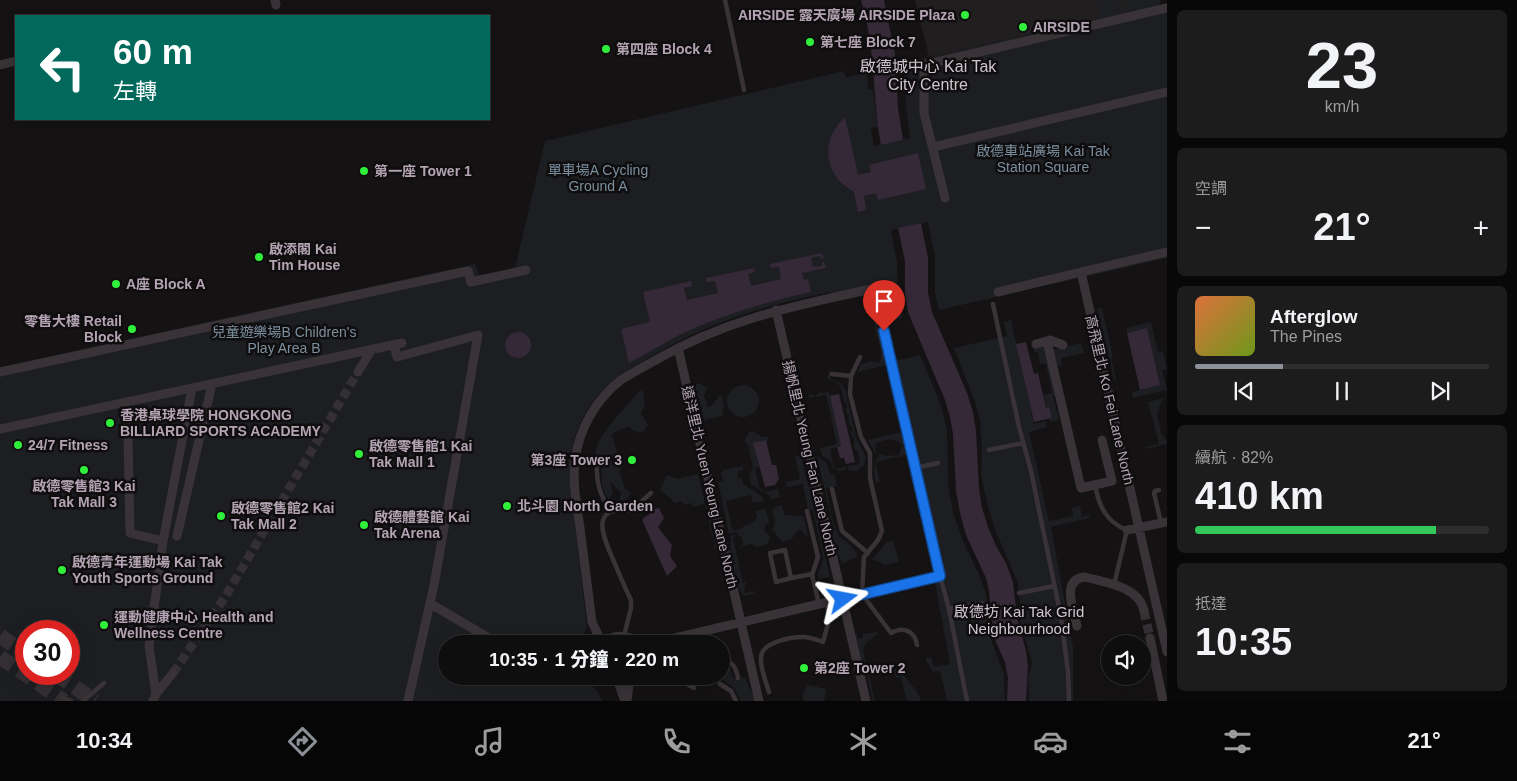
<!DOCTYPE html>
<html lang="zh-TW">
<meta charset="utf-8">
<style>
:root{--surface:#0f0e0e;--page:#1d1c1c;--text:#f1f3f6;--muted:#9b9c9e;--line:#2f2e2e;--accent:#8c9099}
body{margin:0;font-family:Arial,"Noto Sans TC",sans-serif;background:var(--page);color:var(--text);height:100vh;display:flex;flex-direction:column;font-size:19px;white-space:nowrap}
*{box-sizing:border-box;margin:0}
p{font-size:16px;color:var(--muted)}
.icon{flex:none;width:28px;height:28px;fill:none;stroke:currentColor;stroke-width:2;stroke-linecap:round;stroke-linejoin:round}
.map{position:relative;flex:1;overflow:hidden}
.drawer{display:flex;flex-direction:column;gap:10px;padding:10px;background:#080808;width:350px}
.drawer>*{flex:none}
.hud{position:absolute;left:15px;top:15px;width:475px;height:105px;border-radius:0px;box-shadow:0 5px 20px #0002,0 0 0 1px var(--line);background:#00695c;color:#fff;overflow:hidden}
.tools{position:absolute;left:1101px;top:635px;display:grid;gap:10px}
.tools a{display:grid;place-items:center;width:50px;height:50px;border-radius:50%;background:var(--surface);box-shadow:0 5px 20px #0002,0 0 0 1px var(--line);font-size:25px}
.speed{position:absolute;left:15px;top:620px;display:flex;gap:10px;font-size:25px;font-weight:700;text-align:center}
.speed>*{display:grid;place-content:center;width:65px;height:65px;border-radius:50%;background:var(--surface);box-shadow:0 5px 20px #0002,0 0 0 1px var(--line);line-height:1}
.speed .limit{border:8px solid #d22;background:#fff;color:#111}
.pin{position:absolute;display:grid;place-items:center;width:42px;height:42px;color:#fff;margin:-51px -21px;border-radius:50% 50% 50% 0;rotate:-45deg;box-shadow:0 0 5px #0007}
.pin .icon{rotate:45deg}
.me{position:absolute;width:55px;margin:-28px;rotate:77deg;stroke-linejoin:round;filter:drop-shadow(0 0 4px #0008)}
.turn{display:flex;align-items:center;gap:18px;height:105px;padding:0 15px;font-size:22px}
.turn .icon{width:65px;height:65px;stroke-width:2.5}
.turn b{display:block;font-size:35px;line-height:42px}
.big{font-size:38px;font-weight:800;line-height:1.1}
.drawer .card{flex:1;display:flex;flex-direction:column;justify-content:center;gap:8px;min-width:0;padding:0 18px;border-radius:8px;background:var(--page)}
.drawer .dial{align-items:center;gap:0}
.dial b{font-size:65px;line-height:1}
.song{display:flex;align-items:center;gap:15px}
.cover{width:60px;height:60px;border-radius:8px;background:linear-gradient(135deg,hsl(20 70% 55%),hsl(80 70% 35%))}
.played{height:5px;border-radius:2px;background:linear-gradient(90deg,var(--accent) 30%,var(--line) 30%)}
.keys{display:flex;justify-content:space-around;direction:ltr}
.heat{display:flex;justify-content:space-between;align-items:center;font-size:28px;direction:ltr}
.charge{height:8px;border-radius:4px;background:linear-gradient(90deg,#34c759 82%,var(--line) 0)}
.trip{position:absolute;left:438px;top:635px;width:292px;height:50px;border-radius:25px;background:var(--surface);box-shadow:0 5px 20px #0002,0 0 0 1px var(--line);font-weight:800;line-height:50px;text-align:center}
.tabs{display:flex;height:80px;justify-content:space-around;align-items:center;background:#060606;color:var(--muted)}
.tabs .icon{width:35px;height:35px}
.tabs .active{color:var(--accent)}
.tabs b{font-size:22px;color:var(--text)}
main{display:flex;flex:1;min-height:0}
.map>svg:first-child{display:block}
.built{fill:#211e20}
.green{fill:#1c1e22;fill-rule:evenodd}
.water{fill:#352937}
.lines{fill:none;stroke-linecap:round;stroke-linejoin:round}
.street-tunnel{stroke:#342f33;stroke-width:9;stroke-dasharray:9 4.5;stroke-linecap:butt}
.highway-tunnel{stroke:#342f33;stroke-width:15;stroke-dasharray:15 8;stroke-linecap:butt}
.lane{stroke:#393337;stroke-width:4.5}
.street{stroke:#393337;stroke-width:9}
.street-bridge{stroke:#393337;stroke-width:9}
.route-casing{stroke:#114b97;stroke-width:12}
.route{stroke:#1a73e8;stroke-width:9}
.poi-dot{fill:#2fef3b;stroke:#0f0d0e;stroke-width:2}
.labels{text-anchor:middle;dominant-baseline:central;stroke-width:5;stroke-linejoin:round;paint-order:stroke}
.poi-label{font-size:14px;font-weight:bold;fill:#b4a4b3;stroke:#0f0d0e;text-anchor:start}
.park-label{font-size:14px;fill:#7b8f9f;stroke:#0f0d0e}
.street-label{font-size:14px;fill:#b4a4b3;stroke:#0f0d0e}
.neighbourhood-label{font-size:15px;fill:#d0c5cf;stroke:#0f0d0e}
.quarter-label{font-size:16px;fill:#d0c5cf;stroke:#0f0d0e}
</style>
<main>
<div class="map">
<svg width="1167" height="701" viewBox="0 0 1167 701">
<rect width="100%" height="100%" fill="#141213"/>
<!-- built -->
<path class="built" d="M915 0H1160L1159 5 929 57Z"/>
<!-- green -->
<path class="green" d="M1101 0H1117L1125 13 1130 11 1123 0H1160L1159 5 1167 3V258L939 310 935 292V257L928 222 891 230 897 262 898 294 902 318 877 324 886 363 920 355 941 405 947 429 948 482 953 512 963 541 980 577 986 594 990 637 1004 674 1005 701H947L940 671 933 672 926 661V658L931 657 934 667 950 664 930 555 907 455 878 461 876 464 880 482 876 483C873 472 873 463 880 454L887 456 899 455 902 444C894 438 885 439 876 443L875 450 877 452 875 453 868 440 902 432 887 365 857 372 861 364 873 361V362L878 363 881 360C882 347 876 336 874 322 873 312 872 304 869 295L833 302 831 292C813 296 796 299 779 304 733 315 689 334 648 358 627 370 607 382 592 403 577 424 570 448 569 474L587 627 579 644H446V676H583L597 691 602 701H0V367L475 264 479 275 515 268 545 141 844 71 846 78 867 72 868 90 873 89 878 127 871 128 874 146 910 138 906 107 903 63 1101 18 1098 1ZM26 631H69V674H26Z
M1102 308 1113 357 1111 358 1116 380 1114 381 1108 353 1101 345 1099 337 1101 326 1097 309Z
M1011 320 1034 424 1046 421 1047 427 1029 432 1049 521 1073 516 1072 508 1080 506 1082 517 1089 515 1090 518 1051 527 1073 647V701H1029L1028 680 1032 663 1019 617 1020 605 1018 583 996 532 987 503 981 475 982 445 980 421 975 402 954 348 1007 336 1004 322Z
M1151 322 1158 352 1163 351 1167 369 1162 370 1167 390 1133 398 1132 392 1160 385 1147 328 1127 333 1126 328Z
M1081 343 1084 353 1061 358 1062 365 1055 366 1051 350Z
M1045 344 1057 395 1053 396 1059 420 1050 422 1049 419 1052 418 1049 408H1046L1043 395 1052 393 1046 364H1040L1038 352H1034L1032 347Z
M831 368V379L841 383 845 389 856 438 866 457 864 466 856 471 848 470V466L859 464 860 462 857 450H855L853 443 855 442 854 437H852L851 431H853L851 425H849V414H847L846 409 847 408 846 402H844C843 396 842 387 837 383 833 380 830 381 827 377Z
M699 383 707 388 704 396 707 402 706 405 710 407 720 395 722 396 724 408 722 410 723 416 704 420 699 401 693 393C692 387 694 384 699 383Z
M727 401a16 16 0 1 1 32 0a16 16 0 1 1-32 0Z
M640 390 643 392 645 405 641 413 648 425 644 431 637 433 636 431H632L631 427H628L615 432 612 435 621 467 619 471 625 489 631 493 626 500 619 501 621 493 610 481 613 492 609 500C600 489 601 474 602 461L594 459C598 430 623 412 640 390Z
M820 392 822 393 829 392 842 446 830 449 833 465 836 469 846 467V470L838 471 833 468 831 462 822 456 820 448 837 444 826 395 809 398 808 393 815 396Z
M1164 398 1159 407 1158 413 1157 414 1162 436H1164V439H1167V444L1145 449V447L1159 444 1148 402Z
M753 431 762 437 768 436V441L754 443 759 467 755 468 759 487 766 492 778 489 780 497 770 499 769 495 751 484 749 474 753 468 748 445 744 441 749 432Z
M801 455 807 481 816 494 820 517 818 527 830 577 818 579C817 571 823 565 823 557L813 510H808L803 484 787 487 786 482 800 479 795 457Z
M817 456 827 463 830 475 834 474 837 486 826 489C829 500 832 525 838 534 844 543 856 546 858 557L852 559 842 564C839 550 828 543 833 527Z
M743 466V470H739L737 478 738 479 741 477 743 484 763 497 764 501 753 503 751 495 726 501 732 528 734 531 737 530 755 521 757 517 755 511 766 509 769 523 766 524 764 530 771 538 766 545 756 547 751 544 743 546 741 550 740 546 743 545 741 536H738L737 532 729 534 718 482 723 481 721 472H723L722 470Z
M698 474 705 504 712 512 718 542 716 550 705 504 693 507 692 503 684 505 682 501 675 503 660 489 667 475 677 479Z
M782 505 785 515 804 516 808 537 803 533 802 530 797 531 792 539 782 542 772 529 775 523 772 508Z
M735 535V537L733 538 743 583 746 582V584L744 588 745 593 754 591 755 593 744 596C736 585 731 570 730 557 730 549 732 544 730 536Z
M893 540 899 562 885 565 872 559 883 547 886 542Z
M857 632 858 639 863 638 862 634 878 632 879 633 866 643 863 651 875 701H871L872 698 864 662 857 655 855 636Z
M892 662 897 670 900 669C906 680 917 688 921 701H907L901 677 896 678Z
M721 663 729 667 734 679 745 677C747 686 753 692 757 701H741C736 690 731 682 718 679L717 676H721Z
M810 685 825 689 826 692 824 701H804L802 694 807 686Z"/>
<!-- water -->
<path class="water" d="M861 0H884L895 55 898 108 903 140 881 145C872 95 876 49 861 0Z
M845 117 858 175 871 172 869 165 918 153 926 189 878 200 876 193 864 196 866 210 858 212 854 192C824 175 819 142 845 117Z
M921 223 928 258V293L932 312 967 393 973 412 976 431 979 489 982 508 988 527 996 546 1006 563 1013 582 1017 618 1026 651 1028 666 1026 701H1007L1008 678 1005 662 996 642 993 630 989 591 986 578 966 535 960 513 956 491 953 434 950 417 945 400 908 312 905 294V261L898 228Z
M822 253 824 258 821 259 820 256 811 258 813 267 822 266V262H824L826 268 802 273 804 280 808 279 811 292C765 302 722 315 679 335 662 344 646 354 629 363L621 329 650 322 643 292 691 281 692 286 684 288 687 300 718 293 715 281 707 282 706 278 754 268 755 272 748 274 751 286 781 279 779 267 771 268 770 264Z
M1147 328 1160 385 1140 390 1127 333Z
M505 345a13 13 0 1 1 26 0a13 13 0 1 1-26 0Z
M1026 342 1034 374 1038 373 1046 408 1049 407 1052 418 1034 422 1016 344Z
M839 394 855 462 846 464 844 458H840L837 447 841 446 830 396Z
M766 440 772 465H776L779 479 775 485 765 487 753 443Z
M659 508 664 518 658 527 672 545 670 556 677 566 667 576 643 522V518L650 514V510Z"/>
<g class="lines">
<!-- street-tunnel -->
<path class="street-tunnel" d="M1144 611 1150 638
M173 673 225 597 358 372"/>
<!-- highway-tunnel -->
<path class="highway-tunnel" d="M0 636 26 654
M0 657 64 701
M56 674 95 701"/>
<!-- lane -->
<path class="lane" d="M725 0 744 90
M993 304 1019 427 1031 471 1061 617 1068 672 1069 701
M884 331 940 576 949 609 967 701
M860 357 851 376 850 394 861 437 870 453V478L882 531 878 540 864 557 862 594 891 633C903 626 915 631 917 645
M832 374 851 376
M989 450 1023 443
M597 465C596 483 600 497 611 511
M915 468 938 463
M1095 485C1099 506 1106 522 1127 530L1114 585
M832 489 842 531 868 553
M1159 490 1155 491 1154 493 1161 523
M807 511 818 557 812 575 819 604
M785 550 791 578 776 582 770 553Z
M791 578 812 574
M1019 593 1054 586
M862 594 940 576
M949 609 982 603
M624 636 631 608V600C625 588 620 576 615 564 605 541 586 504 631 511L651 493
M721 659C733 661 736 668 738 678
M683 676 687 684 694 688
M720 684 731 691 736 701
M769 692C766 682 760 668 761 657 762 642 791 637 804 637 810 637 817 640 823 642L829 620 827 602
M64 699 71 701
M83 701 104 683"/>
<!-- street -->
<path class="street" d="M275 0 276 5
M0 65 16 61
M933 147 1167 92
M945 198 924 113V65L1167 8
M1081 272 1167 652
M998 292 1081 272 1167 252
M776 310 866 701
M1047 341 1081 488 1112 481 1102 440
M1036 344 1050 340 1063 345
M394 345 397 357 478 335 434 585 408 701
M679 352 759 701
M0 372 468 271 471 282 526 270
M358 372 372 349
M127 402 128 437
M0 429 402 343
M1127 530 1167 522
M177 536 212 384
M431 604 499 644
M1077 626C1074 611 1060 579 1085 577 1106 583 1139 586 1144 611
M1150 638 1163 701
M606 641 599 637 592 622C588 591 584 559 580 528 577 506 572 482 575 460 579 429 596 399 621 380 632 373 643 367 654 361 728 318 799 305 880 287
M604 644C616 629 630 640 646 641 653 642 660 641 666 640L862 594
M1105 658 1110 656
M616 676 625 701
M156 694 149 646 163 541 192 388
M153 701 156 694 173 673
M627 701 630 676"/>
<!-- street-bridge -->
<path class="street-bridge" d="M128 437 130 533 163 541"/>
</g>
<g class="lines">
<defs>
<path id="route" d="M843 599 940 576 884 331"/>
</defs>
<!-- route casing -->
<use href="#route" class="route-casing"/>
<!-- route -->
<use href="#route" class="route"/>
</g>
<!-- markers -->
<g class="poi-dot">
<circle cx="965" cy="15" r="5"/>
<circle cx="1023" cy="27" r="5"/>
<circle cx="810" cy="42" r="5"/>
<circle cx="606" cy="49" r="5"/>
<circle cx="364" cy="171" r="5"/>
<circle cx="259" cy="257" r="5"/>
<circle cx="116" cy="284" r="5"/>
<circle cx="132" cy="329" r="5"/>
<circle cx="110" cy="423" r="5"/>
<circle cx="18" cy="445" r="5"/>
<circle cx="359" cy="454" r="5"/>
<circle cx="632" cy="460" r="5"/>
<circle cx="84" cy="470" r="5"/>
<circle cx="507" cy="506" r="5"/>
<circle cx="221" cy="516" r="5"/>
<circle cx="364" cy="525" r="5"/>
<circle cx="62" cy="570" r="5"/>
<circle cx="104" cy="625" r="5"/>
<circle cx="804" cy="668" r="5"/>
</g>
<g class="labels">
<!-- poi labels -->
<g class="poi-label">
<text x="955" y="15" text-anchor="end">AIRSIDE 露天廣場 AIRSIDE Plaza</text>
<text x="1033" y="27">AIRSIDE</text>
<text x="820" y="42">第七座 Block 7</text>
<text x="616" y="49">第四座 Block 4</text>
<text x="374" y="171">第一座 Tower 1</text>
<text x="269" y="249">啟添閣 Kai<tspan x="269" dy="16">Tim House</tspan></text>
<text x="126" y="284">A座 Block A</text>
<text x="122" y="321" text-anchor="end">零售大樓 Retail<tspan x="122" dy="16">Block</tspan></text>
<text x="120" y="415">香港桌球學院 HONGKONG<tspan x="120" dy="16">BILLIARD SPORTS ACADEMY</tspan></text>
<text x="28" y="445">24/7 Fitness</text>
<text x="369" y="446">啟德零售館1 Kai<tspan x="369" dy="16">Tak Mall 1</tspan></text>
<text x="622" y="460" text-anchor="end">第3座 Tower 3</text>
<text x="84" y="486" text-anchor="middle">啟德零售館3 Kai<tspan x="84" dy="16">Tak Mall 3</tspan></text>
<text x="517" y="506">北斗園 North Garden</text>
<text x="231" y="508">啟德零售館2 Kai<tspan x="231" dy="16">Tak Mall 2</tspan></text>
<text x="374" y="517">啟德體藝館 Kai<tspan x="374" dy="16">Tak Arena</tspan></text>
<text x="72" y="562">啟德青年運動場 Kai Tak<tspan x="72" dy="16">Youth Sports Ground</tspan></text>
<text x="114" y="617">運動健康中心 Health and<tspan x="114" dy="16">Wellness Centre</tspan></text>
<text x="814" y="668">第2座 Tower 2</text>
</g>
<!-- park labels -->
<g class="park-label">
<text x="1043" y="151">啟德車站廣場 Kai Tak<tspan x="1043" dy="16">Station Square</tspan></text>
<text x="598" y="170">單車場A Cycling<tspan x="598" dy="16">Ground A</tspan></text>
<text x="284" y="332">兒童遊樂場B Children's<tspan x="284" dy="16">Play Area B</tspan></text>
</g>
<!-- street labels -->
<g class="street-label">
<text transform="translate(1110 400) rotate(77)">高飛里北 Ko Fei Lane North</text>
<text transform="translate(810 458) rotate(77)">揚帆里北 Yeung Fan Lane North</text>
<text transform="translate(710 487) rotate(77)">遠洋里北 Yuen Yeung Lane North</text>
</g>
<!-- neighbourhood labels -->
<g class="neighbourhood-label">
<text x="1019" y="611">啟德坊 Kai Tak Grid<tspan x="1019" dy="17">Neighbourhood</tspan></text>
</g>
<!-- quarter labels -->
<g class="quarter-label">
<text x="928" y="66">啟德城中心 Kai Tak<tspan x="928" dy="18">City Centre</tspan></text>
</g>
</g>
</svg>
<div class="tools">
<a><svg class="icon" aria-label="sound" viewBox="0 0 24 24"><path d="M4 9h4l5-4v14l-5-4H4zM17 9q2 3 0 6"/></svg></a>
</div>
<div class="speed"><div class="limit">30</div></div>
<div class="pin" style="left:884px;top:331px;background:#d93025"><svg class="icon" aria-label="arrive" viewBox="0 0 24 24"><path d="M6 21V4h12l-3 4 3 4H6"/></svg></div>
<svg class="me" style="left:843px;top:599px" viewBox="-20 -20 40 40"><path d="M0-17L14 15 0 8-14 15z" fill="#1a73e8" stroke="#fff" stroke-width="4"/></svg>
<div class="trip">10:35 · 1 分鐘 · 220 m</div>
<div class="hud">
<div class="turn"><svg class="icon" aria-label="left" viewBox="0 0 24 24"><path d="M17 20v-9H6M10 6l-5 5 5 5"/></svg><div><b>60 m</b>左轉</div></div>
</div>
</div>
<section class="drawer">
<div class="card dial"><b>23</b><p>km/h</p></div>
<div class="card"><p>空調</p>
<div class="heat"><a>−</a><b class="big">21°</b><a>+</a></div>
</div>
<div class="card">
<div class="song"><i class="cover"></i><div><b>Afterglow</b><p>The Pines</p></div></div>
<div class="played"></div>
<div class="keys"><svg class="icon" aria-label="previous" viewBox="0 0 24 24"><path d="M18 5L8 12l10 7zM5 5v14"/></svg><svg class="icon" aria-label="pause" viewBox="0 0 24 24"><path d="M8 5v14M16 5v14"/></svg><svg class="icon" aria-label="next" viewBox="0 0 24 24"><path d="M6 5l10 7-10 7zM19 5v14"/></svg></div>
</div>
<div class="card"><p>續航 · 82%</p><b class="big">410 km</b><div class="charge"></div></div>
<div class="card"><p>抵達</p><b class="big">10:35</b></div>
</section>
</main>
<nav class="tabs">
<b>10:34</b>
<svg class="icon active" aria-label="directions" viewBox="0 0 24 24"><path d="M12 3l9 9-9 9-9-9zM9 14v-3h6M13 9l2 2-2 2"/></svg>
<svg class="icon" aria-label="music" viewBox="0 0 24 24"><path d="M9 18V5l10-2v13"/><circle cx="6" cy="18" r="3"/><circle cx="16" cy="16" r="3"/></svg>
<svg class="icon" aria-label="phone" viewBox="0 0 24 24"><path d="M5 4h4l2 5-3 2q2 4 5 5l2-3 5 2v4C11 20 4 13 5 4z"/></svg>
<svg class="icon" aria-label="climate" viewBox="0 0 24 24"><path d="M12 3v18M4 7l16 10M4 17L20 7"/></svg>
<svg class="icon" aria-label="car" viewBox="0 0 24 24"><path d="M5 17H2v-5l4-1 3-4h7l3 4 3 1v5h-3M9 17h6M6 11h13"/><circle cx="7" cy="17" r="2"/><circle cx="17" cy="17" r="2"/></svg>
<svg class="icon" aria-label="filters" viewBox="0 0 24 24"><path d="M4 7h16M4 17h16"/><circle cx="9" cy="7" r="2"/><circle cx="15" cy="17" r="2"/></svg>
<b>21°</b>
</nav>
